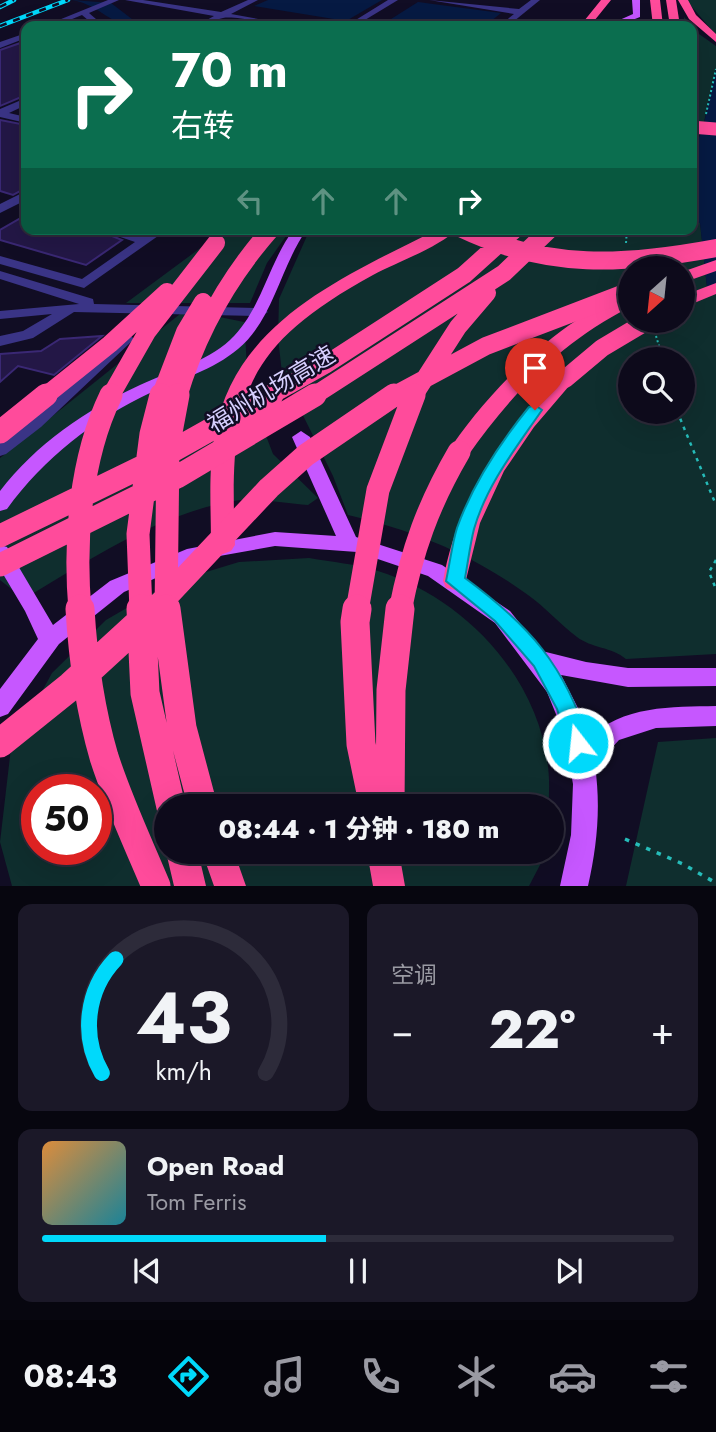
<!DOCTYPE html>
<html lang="zh">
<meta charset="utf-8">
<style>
:root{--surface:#0d0a1b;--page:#1b1828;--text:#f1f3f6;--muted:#9a9aa3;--line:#2d2b3a;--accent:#00d9fb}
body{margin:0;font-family:Jost,"Noto Sans SC",sans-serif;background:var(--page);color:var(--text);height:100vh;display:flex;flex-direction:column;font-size:26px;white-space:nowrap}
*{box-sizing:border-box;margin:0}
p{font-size:23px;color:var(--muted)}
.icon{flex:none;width:38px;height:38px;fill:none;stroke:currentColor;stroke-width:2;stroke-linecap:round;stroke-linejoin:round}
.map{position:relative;height:886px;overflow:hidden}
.side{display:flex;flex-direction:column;gap:18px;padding:18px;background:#07060f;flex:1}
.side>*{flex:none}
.banner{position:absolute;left:21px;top:21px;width:676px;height:214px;border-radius:14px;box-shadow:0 7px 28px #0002,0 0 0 2px var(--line);background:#0b6e4f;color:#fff;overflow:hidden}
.needle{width:46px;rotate:207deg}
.tools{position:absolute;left:618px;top:256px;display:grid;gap:14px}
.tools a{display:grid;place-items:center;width:77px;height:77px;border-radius:50%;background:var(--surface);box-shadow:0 7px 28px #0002,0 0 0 2px var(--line);font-size:35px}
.speed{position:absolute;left:21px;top:774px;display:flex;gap:14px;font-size:35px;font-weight:700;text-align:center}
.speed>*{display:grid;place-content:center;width:91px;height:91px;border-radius:50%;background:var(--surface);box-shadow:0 7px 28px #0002,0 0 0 2px var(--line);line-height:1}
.speed .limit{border:10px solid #d22;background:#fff;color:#111}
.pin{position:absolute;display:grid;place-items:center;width:60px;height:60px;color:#fff;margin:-72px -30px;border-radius:50% 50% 50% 0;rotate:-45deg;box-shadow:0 0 7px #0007}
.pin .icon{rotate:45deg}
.me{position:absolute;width:77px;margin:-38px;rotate:344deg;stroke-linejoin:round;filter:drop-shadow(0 0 5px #0008)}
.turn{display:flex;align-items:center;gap:24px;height:147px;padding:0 35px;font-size:32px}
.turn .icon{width:91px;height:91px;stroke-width:2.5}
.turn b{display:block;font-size:49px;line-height:60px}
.lanes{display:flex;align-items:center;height:66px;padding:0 35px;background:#0003;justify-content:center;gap:35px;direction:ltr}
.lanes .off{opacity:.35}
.big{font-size:52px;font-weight:800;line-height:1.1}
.side .card{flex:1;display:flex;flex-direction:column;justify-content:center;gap:10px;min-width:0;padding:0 24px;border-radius:14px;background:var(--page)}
.side .dial{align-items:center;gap:0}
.dial svg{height:182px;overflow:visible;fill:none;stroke:var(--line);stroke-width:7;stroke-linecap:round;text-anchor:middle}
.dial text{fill:var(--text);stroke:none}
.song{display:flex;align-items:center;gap:21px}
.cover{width:84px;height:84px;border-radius:10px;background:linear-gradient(135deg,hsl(30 70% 55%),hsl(190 70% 35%))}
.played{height:7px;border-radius:4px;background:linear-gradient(90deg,var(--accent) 45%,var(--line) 45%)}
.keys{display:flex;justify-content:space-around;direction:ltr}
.heat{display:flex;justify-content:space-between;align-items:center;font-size:38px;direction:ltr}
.side .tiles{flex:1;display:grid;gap:18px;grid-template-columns:1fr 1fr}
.card:last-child{grid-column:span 2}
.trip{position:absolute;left:154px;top:794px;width:410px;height:70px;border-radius:35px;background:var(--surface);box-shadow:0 7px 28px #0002,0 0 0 2px var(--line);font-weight:800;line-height:70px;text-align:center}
.dock{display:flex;height:112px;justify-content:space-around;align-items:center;background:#05040b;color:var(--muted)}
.dock .icon{width:49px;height:49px}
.dock .on{color:var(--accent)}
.dock b{font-size:32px;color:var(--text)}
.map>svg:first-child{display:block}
.green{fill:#0f2e2e;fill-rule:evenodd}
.water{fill:#061a43}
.building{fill:#231746;stroke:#3a2874;stroke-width:2}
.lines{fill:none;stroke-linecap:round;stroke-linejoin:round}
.path-far2{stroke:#26bcb9;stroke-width:2;stroke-dasharray:2 2.5;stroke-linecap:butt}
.path-far1{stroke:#26bcb9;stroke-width:2.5;stroke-dasharray:3.5 5;stroke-linecap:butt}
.path{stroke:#26bcb9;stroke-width:3.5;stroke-dasharray:4.5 7;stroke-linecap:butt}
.minor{fill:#3a3486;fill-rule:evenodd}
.major{fill:#c657ff;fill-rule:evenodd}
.highway{fill:#ff4b9b;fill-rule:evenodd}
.rail-casing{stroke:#00d9fb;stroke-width:4.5}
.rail{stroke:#110d24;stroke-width:2.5;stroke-dasharray:7;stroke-linecap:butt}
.highway-bridge-far3{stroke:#ff4b9b;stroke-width:13}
.highway-bridge-far2{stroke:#ff4b9b;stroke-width:18}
.highway-bridge-far1{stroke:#ff4b9b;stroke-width:23}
.highway-bridge{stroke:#ff4b9b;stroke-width:29}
.route{fill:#00d9fb;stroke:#008da3;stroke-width:2}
.labels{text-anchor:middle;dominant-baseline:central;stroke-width:5;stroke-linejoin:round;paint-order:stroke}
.street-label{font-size:24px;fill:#d7d0ff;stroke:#110d24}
</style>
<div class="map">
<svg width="716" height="886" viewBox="0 0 716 886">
<rect width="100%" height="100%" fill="#110d24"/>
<!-- green -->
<path class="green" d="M686 0H716V35Z
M684 17 699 34 716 46V69L704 122 691 120V26H684Z
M691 221 700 222 707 287 716 289V654L626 659C612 647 591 648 577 637 560 624 545 607 528 595 471 554 416 531 348 515L333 476 282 373 278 338 279 299 310 229H691ZM630 268H682V320H630ZM630 359H682V411H630Z
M226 229H291L267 263 250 303H126Z
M185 310 249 323 245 332 248 389 273 454 318 498 308 505C285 504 256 497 233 501 156 515 89 560 24 599L0 580V458Z
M309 558C332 562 356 564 378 571 476 601 560 701 548 807H166V852H542L541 863 529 886H12L0 842 11 748 52 673 106 620 170 583 239 562ZM37 789H96V849H37Z
M716 738V886H626L658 742Z"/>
<!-- water -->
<path class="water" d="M72 0 111 3 141 26C106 26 104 6 72 0Z
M268 0H382L346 21 254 6Z
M418 2 501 13 485 26H380Z
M716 69V289L707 287 700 223 691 221V157L703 128Z"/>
<!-- building -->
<path class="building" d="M26 41V95L0 106V50Z
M0 120 26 125V188L13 195 0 191Z
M26 215V229H73L93 235 95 229 122 240 86 265 0 240V230Z
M102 336 54 375 18 366 0 382V354L41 351 60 339Z"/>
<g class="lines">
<!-- path-far2 -->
<path class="path-far2" d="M706 114 716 69
M691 148H696L698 140
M626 243 627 229
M656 336 663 359"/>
<!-- path-far1 -->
<path class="path-far1" d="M677 411 716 505
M716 560 709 572 716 589"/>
<!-- path -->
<path class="path" d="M625 839 683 864 716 883"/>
<!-- minor -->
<path class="minor" d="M108 0H119L89 13 104 26H95L82 15 55 26H44Z
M125 0H143L221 12 248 0H258L231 14 296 26C276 27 237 15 223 18 212 20 207 26 196 26L214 16Z
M388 0H398L355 26H346Z
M429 0 519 9 531 0H540L508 26H499L514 14Z
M26 33V38L0 48V42Z
M26 98V105L9 113 26 117V123L0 117V109Z
M26 191V200L0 213V204Z
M97 229H118L143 236 153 229H168L84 288 0 264V256L82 279 135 242Z
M0 271 93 299 94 304 261 308 268 312 261 316 74 312 33 338 0 346V336L23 331 52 314 0 319V311L79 304 0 279Z
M126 334 131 336 134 339 131 342 41 427 6 454 0 456V441L29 419 121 336Z"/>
<!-- major -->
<path class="major" d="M632 0H640V17L617 26H606L633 14Z
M294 229H307C280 267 274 319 238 349 213 370 181 379 152 392 94 419 44 458 7 509L0 511V491C35 445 87 409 140 385 170 371 205 363 230 340 262 310 268 263 294 229Z
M301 431 310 437 356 537 442 565 510 611 542 651 586 662 628 668H716V686L628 687 561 675 579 710 589 739C621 705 673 707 716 706V726L656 728 619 740 595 766C601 807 597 846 588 886H560L571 835 573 784 564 734 547 692 495 623 428 576 357 552 275 546 197 560 124 592 59 644 8 714 0 717V689L38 639 25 611 0 569V545L7 547 53 625 110 581 187 549 275 532 336 536 292 437Z"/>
<!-- highway -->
<path class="highway" d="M601 0H611L590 26H580Z
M650 0H660L663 26H653Z
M666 0H676L680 26H670Z
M678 0H688L696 15 716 34V42L689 19Z
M438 229H457C440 247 397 262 373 275 240 348 229 400 235 545L231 551 223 554 215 551 211 545C211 508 208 469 215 433 236 320 346 276 438 229Z
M716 260V271L682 283V272Z
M716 283V294L682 308V296Z
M630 295V307C561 342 511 394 467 457H451L448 452C483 397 565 311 630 295Z
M565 373 575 379 534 427 504 471 480 523 464 588 455 590 446 588 443 581C458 498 501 435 558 375Z
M166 852H198L206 886H174Z
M202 852H234L246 886H214Z
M367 852H399L405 886H373Z"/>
<defs>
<path id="rail" d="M0 7 14 0
M0 26 68 0"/>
</defs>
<!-- rail casing -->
<use href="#rail" class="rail-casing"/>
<!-- rail -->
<use href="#rail" class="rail"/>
<!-- highway-bridge-far3 -->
<path class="highway-bridge-far3" d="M691 127 716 129
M462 229 465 230"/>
<!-- highway-bridge-far2 -->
<path class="highway-bridge-far2" d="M462 229C548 270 624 265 716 248
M565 379 602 348 649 320
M44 397 110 344 167 292
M110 397 147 332 216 243
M160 397 185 332 203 302
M178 397C197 333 227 279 271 229
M268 397 325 365 464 275 515 229
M312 397 504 273 550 229
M391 397 486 346 630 291
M413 397 458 327 487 293"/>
<!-- highway-bridge-far1 -->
<path class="highway-bridge-far1" d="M0 432 46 395
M0 536 158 459 272 395
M0 565 177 477 315 395
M80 611C74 541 80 459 111 395
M141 611 138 534 151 434 161 395
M153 611 269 488 306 455 394 395
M166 611 168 448 178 395
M357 611 378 490 414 395
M400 611C412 550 428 505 459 452"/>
<!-- highway-bridge -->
<path class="highway-bridge" d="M80 609C83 659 90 709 104 757 118 801 138 843 156 886
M141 609 145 693 171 807
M166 609 182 728 203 807
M357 609 355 622 361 744 374 807
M0 743 71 686 155 609
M390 807 391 690 400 609"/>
</g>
<!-- route -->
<path class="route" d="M535 405 542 410C516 448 487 484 474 529 470 545 468 562 465 578 530 626 565 665 589 743L586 750 578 753 570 750 557 709 534 666 495 621 446 581C450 563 452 544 457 528 473 483 500 443 529 407Z"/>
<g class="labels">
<!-- street labels -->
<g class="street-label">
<text transform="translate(271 389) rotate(-31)">福州机场高速</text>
</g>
</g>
</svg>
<div class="tools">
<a><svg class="needle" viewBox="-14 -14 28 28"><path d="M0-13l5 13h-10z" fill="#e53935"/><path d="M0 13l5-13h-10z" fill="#9a9aa3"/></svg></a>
<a><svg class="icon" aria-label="search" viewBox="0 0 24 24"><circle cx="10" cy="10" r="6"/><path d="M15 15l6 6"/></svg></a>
</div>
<div class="speed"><div class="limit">50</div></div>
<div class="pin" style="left:535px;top:410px;background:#d93025"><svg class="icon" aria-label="arrive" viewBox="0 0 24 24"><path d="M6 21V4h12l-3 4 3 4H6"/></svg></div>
<svg class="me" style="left:578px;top:743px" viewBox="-20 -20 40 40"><circle r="17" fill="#00d9fb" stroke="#fff" stroke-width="3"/><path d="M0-11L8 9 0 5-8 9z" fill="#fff"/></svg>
<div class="trip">08:44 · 1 分钟 · 180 m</div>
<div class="banner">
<div class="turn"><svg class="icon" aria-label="right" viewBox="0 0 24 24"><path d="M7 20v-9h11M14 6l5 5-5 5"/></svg><div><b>70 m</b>右转</div></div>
<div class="lanes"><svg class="icon off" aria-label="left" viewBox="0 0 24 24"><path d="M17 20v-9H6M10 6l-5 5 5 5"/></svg><svg class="icon off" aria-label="ahead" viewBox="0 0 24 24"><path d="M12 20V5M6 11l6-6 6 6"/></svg><svg class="icon off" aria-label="ahead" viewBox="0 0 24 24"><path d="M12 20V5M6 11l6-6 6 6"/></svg><svg class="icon" aria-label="right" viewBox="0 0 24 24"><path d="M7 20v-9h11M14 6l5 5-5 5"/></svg></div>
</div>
</div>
<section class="side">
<div class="tiles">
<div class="card dial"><svg viewBox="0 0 100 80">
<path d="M14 69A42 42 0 1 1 86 69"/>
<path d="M14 69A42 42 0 0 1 20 19" stroke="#00d9fb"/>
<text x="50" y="56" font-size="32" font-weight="700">43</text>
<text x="50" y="72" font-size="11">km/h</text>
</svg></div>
<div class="card"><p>空调</p>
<div class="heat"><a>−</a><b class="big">22°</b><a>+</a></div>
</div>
<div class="card">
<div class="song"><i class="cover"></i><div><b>Open Road</b><p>Tom Ferris</p></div></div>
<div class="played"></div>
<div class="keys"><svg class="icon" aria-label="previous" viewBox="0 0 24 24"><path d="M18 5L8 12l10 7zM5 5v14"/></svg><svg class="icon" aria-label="pause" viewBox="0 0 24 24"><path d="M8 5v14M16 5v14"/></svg><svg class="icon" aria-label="next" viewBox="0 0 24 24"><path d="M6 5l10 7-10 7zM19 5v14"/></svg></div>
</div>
</div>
</section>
<nav class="dock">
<b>08:43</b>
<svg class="icon on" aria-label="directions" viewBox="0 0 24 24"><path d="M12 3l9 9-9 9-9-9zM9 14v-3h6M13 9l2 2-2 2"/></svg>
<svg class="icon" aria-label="music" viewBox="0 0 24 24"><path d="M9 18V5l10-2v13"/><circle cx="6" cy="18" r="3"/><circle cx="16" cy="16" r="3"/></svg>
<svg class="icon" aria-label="phone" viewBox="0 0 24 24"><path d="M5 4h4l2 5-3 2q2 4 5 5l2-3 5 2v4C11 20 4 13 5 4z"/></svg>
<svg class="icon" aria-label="climate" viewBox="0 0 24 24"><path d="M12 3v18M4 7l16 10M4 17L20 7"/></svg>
<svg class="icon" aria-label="car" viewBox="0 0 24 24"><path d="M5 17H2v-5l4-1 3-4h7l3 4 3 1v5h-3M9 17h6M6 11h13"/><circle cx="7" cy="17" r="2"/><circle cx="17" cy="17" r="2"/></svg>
<svg class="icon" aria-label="filters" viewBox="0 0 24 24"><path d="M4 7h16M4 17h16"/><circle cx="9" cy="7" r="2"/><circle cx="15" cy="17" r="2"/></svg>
</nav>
